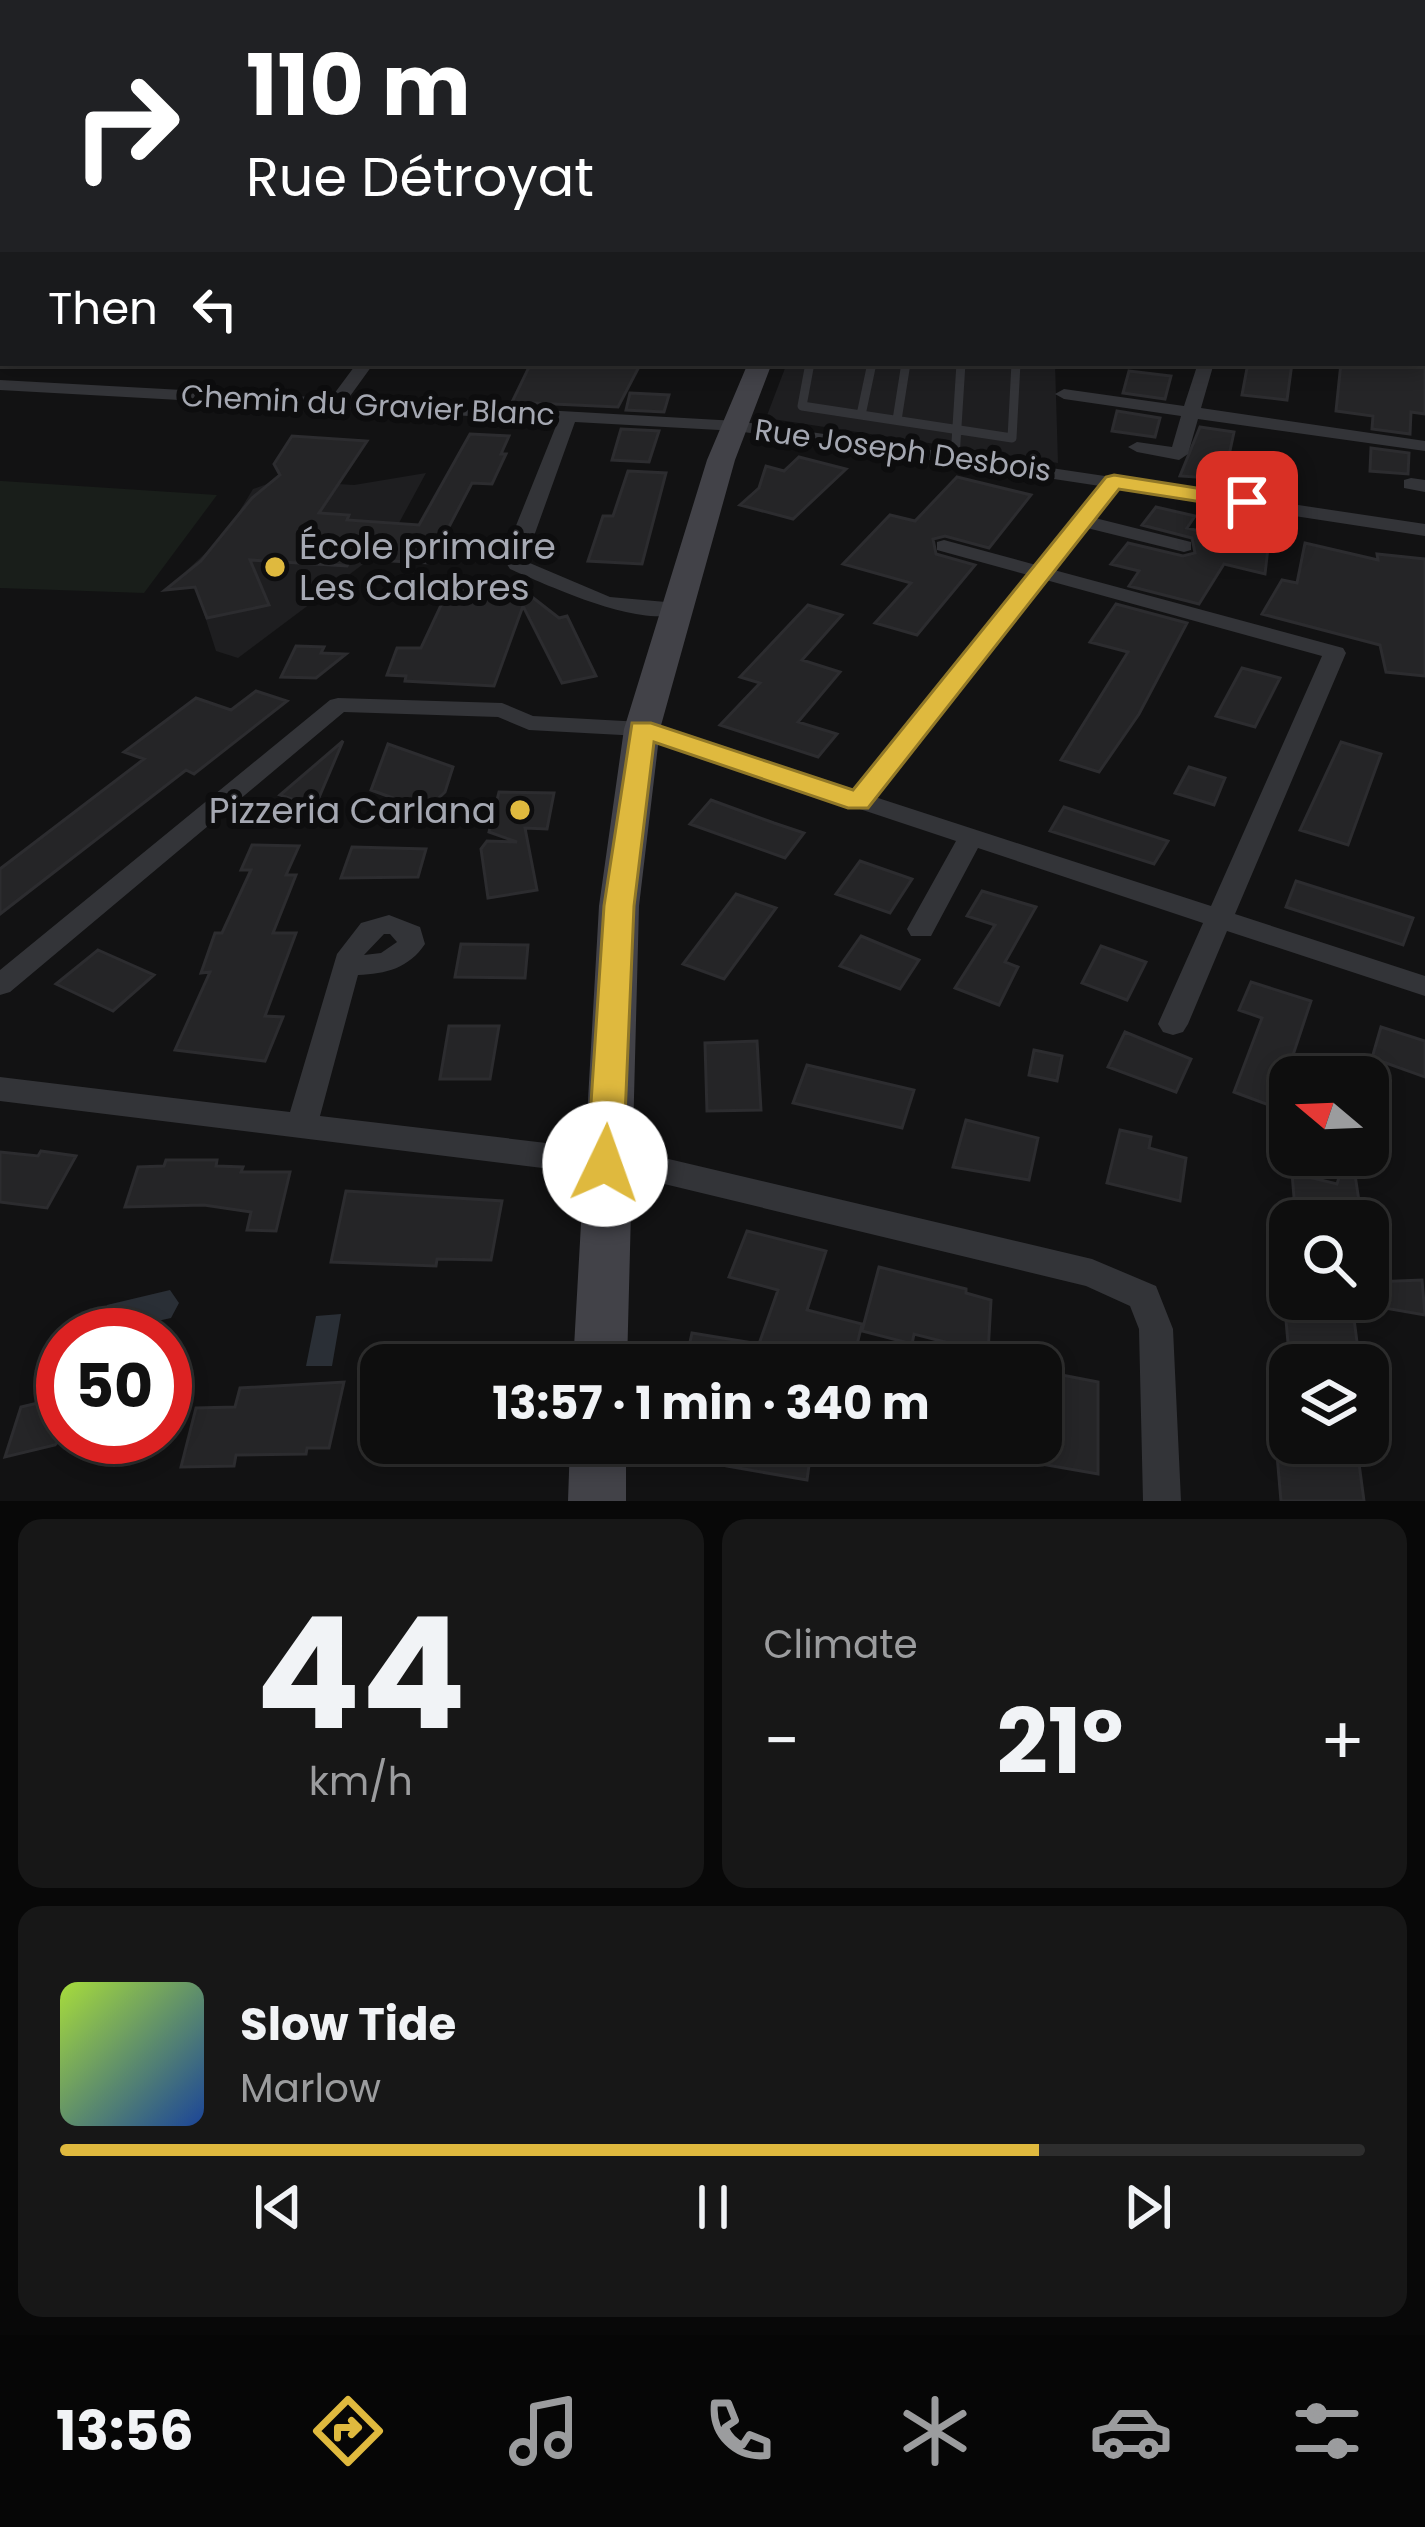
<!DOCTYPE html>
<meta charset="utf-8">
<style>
:root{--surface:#0e0e0e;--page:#171717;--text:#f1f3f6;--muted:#9b9c9e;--line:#2e2e2e;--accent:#dfb93e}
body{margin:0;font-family:Poppins,sans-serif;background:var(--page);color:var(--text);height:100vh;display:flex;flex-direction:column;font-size:45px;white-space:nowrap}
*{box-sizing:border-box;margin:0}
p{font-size:39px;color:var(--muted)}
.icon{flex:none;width:66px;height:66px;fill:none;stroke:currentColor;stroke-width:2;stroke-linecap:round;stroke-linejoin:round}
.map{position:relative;height:1501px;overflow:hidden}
.sheet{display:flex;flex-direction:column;gap:18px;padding:18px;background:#080808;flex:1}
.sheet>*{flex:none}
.guide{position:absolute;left:0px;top:0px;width:1425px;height:366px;box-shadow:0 6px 18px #0003,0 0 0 3px var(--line);background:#202124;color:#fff;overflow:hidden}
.needle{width:78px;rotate:289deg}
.tools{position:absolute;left:1269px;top:1056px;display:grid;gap:24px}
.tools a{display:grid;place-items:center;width:120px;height:120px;border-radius:24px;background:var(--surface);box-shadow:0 6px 18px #0003,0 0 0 3px var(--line);font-size:60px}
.speed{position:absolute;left:36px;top:1308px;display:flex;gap:24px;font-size:60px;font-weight:700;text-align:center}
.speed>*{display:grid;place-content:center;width:156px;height:156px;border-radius:50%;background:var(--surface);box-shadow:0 6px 18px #0003,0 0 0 3px var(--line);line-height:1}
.speed .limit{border:18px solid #d22;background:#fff;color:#111}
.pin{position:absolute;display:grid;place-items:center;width:102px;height:102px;color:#fff;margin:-51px;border-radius:24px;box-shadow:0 6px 18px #0006}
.me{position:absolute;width:132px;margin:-66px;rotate:3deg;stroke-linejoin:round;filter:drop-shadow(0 0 9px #0008)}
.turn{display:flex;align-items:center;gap:42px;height:252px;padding:0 48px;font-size:54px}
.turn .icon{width:156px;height:156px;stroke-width:2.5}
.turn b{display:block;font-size:84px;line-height:102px}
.then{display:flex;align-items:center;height:114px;padding:0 48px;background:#0003;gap:24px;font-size:45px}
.big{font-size:90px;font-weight:700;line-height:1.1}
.sheet .card{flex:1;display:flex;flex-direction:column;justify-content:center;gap:18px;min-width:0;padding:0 42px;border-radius:24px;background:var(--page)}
.sheet .dial{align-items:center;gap:0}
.dial b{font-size:156px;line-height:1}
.song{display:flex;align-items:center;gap:36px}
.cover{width:144px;height:144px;border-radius:18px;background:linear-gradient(135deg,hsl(80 70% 55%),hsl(220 70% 35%))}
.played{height:12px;border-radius:6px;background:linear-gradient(90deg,var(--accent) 75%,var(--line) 75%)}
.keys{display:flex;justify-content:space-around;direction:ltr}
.heat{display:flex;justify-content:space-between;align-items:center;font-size:66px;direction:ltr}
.sheet .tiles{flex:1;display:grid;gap:18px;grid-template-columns:1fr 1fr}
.card:last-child{grid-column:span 2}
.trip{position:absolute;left:360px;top:1344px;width:702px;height:120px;border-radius:24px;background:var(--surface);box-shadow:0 6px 18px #0003,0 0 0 3px var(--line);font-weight:700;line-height:120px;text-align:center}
.menu{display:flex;height:192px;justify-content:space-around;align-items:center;background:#060606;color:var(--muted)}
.menu .icon{width:84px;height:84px}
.menu .on{color:var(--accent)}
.menu b{font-size:54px;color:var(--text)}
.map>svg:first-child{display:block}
.built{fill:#1e1e20}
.green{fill:#191e1a}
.water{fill:#2a2f36}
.building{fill:#252527;stroke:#2c2c2f;stroke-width:3}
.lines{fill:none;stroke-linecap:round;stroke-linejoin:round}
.service{stroke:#333438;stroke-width:9}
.minor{fill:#333438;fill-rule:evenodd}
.secondary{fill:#424248;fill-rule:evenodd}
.route{fill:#dfb93e;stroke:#917828;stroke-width:3}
.poi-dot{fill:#dfb93e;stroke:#0d0d0e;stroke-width:4.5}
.labels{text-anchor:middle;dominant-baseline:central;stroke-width:12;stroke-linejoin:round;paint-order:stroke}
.far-street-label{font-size:30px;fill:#a5a8b2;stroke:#0d0d0e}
.poi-label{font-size:36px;fill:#a5a8b2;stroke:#0d0d0e;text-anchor:start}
</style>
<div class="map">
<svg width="1425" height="1501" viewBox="0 0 1425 1501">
<rect width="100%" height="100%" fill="#121213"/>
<!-- built -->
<path class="built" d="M787 363H1055L1058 463 766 418Z
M426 473 386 547 238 658 216 651 199 598 203 597 200 587H193L186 571 225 535 253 489 278 480 354 485Z"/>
<!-- green -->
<path class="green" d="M0 481H2L217 495 144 593 0 588Z"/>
<!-- water -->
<path class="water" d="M170 1290 179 1303 171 1318 107 1332V1305Z
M341 1314 332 1366H306L316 1316Z"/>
<!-- building -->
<path class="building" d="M531 363H641L618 407 512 402Z
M1248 363H1292L1287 400 1242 395Z
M1341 363 1425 365V414L1411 412 1410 434 1372 429 1373 416 1336 411Z
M1129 371 1171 376 1165 399 1123 393Z
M630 393 669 395 664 412 626 410Z
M1117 411 1160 418 1155 437 1112 431Z
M1200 427 1234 432 1224 479 1180 476Z
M621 429 659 431 649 462 612 460Z
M470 434 509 436 501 454H506L492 484 472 483 430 563 351 559 347 566 250 560 269 605 207 618 195 587 165 590 201 561 252 498 280 475 274 464 292 436 367 441 319 513 349 515 347 520 419 525Z
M1371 448 1409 453 1408 474 1370 471Z
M799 457 846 469 793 519 740 505 759 488 766 466 784 471Z
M628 471 666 473 642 564 588 561 603 516H613Z
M957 477 1031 495 989 548 945 536 933 539 936 554 975 565 917 635 875 623 911 583 843 564 890 515 915 521Z
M1156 507 1195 516 1187 528 1268 548 1265 574 1224 564 1199 604 1129 586 1139 571 1111 564 1128 543 1183 556 1195 553 1192 538 1142 525Z
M1305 543 1378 560 1377 554 1425 559V676L1386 672 1380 645 1262 614 1282 580 1297 583Z
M509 579 559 618 567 616 596 676 562 683 523 606 494 686 405 681 406 676 387 675 397 648H421L450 586 515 590Z
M1116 604 1187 623 1139 714 1099 772 1061 760 1128 652 1090 642Z
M808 605 842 615 802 660 840 672 798 722 837 734 818 757 720 725 760 683 740 677Z
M296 646 324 647 321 653 346 654 316 678 281 677Z
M1242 668 1280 678 1255 727 1216 716Z
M256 691 287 701 194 774 186 770 0 914V869L144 759 124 752 196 698 231 710Z
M343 741 315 807 280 795Z
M1341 742 1381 754 1348 845 1300 830Z
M388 744 453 767 445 792 426 810 371 790Z
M1189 767 1225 778 1214 805 1175 793Z
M499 792 554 793 547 829 525 828 537 890 488 898 481 849 487 841 517 842 489 832Z
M711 800 774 823 804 833 785 858 690 824Z
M1064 807 1112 823 1168 841 1154 864 1050 831Z
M252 845 299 846 286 875H296L273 933H296L265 1016 283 1017 265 1061 175 1050 210 972 201 973 215 933H222L251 870H241Z
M352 847 426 849 418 877 341 878Z
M860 861 912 879 890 913 836 894Z
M1296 881 1413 918 1403 945 1286 907Z
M982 891 1036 907 1005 962 1018 967 999 1005 955 988 995 925 967 916Z
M736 894 776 908 724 979 683 964Z
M861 936 919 960 900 989 840 966Z
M461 944 528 945 525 978 455 977Z
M1101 946 1146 962 1127 1000 1082 983Z
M98 950 154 975 113 1011 56 984Z
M1251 982 1311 1001 1290 1064 1297 1067 1290 1077 1285 1111 1234 1092 1262 1018 1239 1010Z
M449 1026H499L490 1079H440Z
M1381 1027 1425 1041V1077L1372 1058Z
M1125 1032 1191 1059 1176 1092 1108 1067Z
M757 1041 761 1110 707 1111 705 1043Z
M1034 1050 1062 1056 1057 1081 1029 1075Z
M807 1065 914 1090 902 1128 793 1103Z
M966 1120 1038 1138 1029 1180 953 1167Z
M1120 1130 1151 1137 1149 1148 1186 1158 1180 1201 1107 1183Z
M41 1151 76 1156 47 1208 0 1202V1152L38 1156Z
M1346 1155H1352L1362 1221H1296L1292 1173 1337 1184Z
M166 1160H217L216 1166 243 1167 241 1172H290L276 1231 247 1230 251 1212 204 1205 125 1207 138 1167 164 1166Z
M346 1191 502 1201 491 1260 437 1259 436 1266 331 1262Z
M747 1231 826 1251 807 1310 862 1324 852 1365H685L692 1333 759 1344 778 1290 729 1277Z
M879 1267 966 1289V1293L991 1300 988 1353 914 1334 912 1344 862 1331Z
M1422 1280 1425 1315 1379 1307 1374 1282Z
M1285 1309 1354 1319 1360 1365H1290Z
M1041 1371 1098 1382V1474L1041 1464Z
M344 1382 329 1448H307L306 1454 236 1455 234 1466 181 1467 196 1408 235 1407 240 1388Z
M63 1397V1436L55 1445 5 1457 21 1407Z
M731 1443H812L807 1480 727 1466Z
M1276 1443 1358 1456 1364 1501H1281Z"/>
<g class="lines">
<!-- service -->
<path class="service" d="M810 363 802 406 1012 438 1016 363
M861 415 872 363
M897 420 906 363
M955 458 961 363"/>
<!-- minor -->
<path class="minor" d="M516 0H526L515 3Z
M621 0H631L620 3Z
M711 0H721L722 3H712Z
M1201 0H1211L1200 3Z
M1422 11H1425V17H1422Z
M1422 132H1425V140H1422Z
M1422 176 1425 177V185L1422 184Z
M357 363H374L348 399 737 421 1425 524V536L1117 489 1095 518 1191 542V550L1184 552 1087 528 1054 570 1343 648 1346 653 1235 914 1425 976V996L1227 931 1188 1024 1183 1032 1173 1035 1163 1032 1158 1024 1203 923 978 848 931 936H911L907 929 956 841 640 736 529 730 498 717 344 712 10 992 0 995V970L330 700 338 698 502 703 533 716 642 722 854 790 1028 575 937 550V542L944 540 1036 565 1100 486 737 431 575 422 525 561 610 597 677 603 688 609C653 635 547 585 510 569L503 558 558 421 0 390V380L331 398ZM1046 580 1322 656 1211 906 875 797Z
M1198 363H1214L1201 408 1425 441V451L1198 419 1188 454 1179 460 1137 452 1128 447 1137 442 1172 447 1181 416 1064 399 1055 394 1064 389 1184 406Z
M1411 478 1425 480V492L1404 488V480Z
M389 915 420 927 425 944C409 968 386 974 358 975L320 1116 656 1156 1092 1259 1156 1286 1173 1329 1181 1501H1143L1139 1329 1130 1306 1086 1286 656 1182 0 1101V1077L290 1112 337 954 361 923ZM384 934H390L397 942 381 953 364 955Z"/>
<!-- secondary -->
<path class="secondary" d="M776 0H790L791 3H777Z
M748 363H772L735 460 660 729 639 906 627 1365H573L599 906 624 729 707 460Z
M570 1443H626V1501H568Z"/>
</g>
<!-- route -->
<path class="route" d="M1114 475 1247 496 1258 502 1247 509 1119 489 868 808H848L654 742 634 906 623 1164 618 1174 605 1178 592 1174 587 1164 604 906 632 723H651L853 790 1106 477Z"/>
<!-- markers -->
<g class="poi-dot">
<circle cx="275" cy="567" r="12"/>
<circle cx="520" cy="810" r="12"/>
</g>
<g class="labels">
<!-- far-street labels -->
<g class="far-street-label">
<text transform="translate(368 405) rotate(3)">Chemin du Gravier Blanc</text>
<text transform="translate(903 450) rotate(8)">Rue Joseph Desbois</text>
</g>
<!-- poi labels -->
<g class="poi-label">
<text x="299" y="546">École primaire<tspan x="299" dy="41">Les Calabres</tspan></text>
<text x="496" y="810" text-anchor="end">Pizzeria Carlana</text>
</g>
</g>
</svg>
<div class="tools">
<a><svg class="needle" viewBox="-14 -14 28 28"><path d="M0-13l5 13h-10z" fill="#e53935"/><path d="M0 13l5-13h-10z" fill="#9b9c9e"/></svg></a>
<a><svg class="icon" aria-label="search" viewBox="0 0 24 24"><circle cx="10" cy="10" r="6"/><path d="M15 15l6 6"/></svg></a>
<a><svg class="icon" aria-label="layers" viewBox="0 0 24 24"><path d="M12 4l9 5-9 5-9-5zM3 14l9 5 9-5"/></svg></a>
</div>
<div class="speed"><div class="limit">50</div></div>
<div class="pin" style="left:1247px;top:502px;background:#d93025"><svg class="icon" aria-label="arrive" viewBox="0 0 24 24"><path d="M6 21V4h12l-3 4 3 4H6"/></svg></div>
<svg class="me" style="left:605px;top:1164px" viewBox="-20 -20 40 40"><circle r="19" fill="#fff"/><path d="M0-13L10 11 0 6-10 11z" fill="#dfb93e"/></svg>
<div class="trip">13:57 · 1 min · 340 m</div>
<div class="guide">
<div class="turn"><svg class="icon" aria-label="right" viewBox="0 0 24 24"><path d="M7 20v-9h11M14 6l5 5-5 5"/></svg><div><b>110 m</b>Rue Détroyat</div></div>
<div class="then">Then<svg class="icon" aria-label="left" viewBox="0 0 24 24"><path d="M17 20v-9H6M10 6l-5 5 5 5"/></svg></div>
</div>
</div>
<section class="sheet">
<div class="tiles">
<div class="card dial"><b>44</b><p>km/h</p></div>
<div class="card"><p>Climate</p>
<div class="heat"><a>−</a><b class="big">21°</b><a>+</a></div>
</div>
<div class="card">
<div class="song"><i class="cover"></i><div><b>Slow Tide</b><p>Marlow</p></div></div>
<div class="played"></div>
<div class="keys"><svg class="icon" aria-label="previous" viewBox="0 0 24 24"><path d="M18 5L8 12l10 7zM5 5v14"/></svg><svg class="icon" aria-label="pause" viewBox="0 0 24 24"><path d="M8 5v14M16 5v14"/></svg><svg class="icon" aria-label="next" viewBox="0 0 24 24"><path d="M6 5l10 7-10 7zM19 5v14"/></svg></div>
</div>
</div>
</section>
<nav class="menu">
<b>13:56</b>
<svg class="icon on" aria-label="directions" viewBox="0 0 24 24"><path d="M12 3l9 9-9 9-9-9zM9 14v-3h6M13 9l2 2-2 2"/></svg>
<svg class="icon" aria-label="music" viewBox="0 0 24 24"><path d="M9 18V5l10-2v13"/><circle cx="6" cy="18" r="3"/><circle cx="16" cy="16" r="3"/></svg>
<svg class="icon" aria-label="phone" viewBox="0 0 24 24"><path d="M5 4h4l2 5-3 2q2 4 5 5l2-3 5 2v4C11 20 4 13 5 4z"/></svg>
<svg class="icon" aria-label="climate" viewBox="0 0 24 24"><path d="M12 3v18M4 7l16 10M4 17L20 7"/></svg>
<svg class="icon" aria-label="car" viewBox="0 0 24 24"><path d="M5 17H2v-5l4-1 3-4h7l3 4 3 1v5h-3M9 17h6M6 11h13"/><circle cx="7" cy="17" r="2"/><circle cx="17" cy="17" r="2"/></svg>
<svg class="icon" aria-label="filters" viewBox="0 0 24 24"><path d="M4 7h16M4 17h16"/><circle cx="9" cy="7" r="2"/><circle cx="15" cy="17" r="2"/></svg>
</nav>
